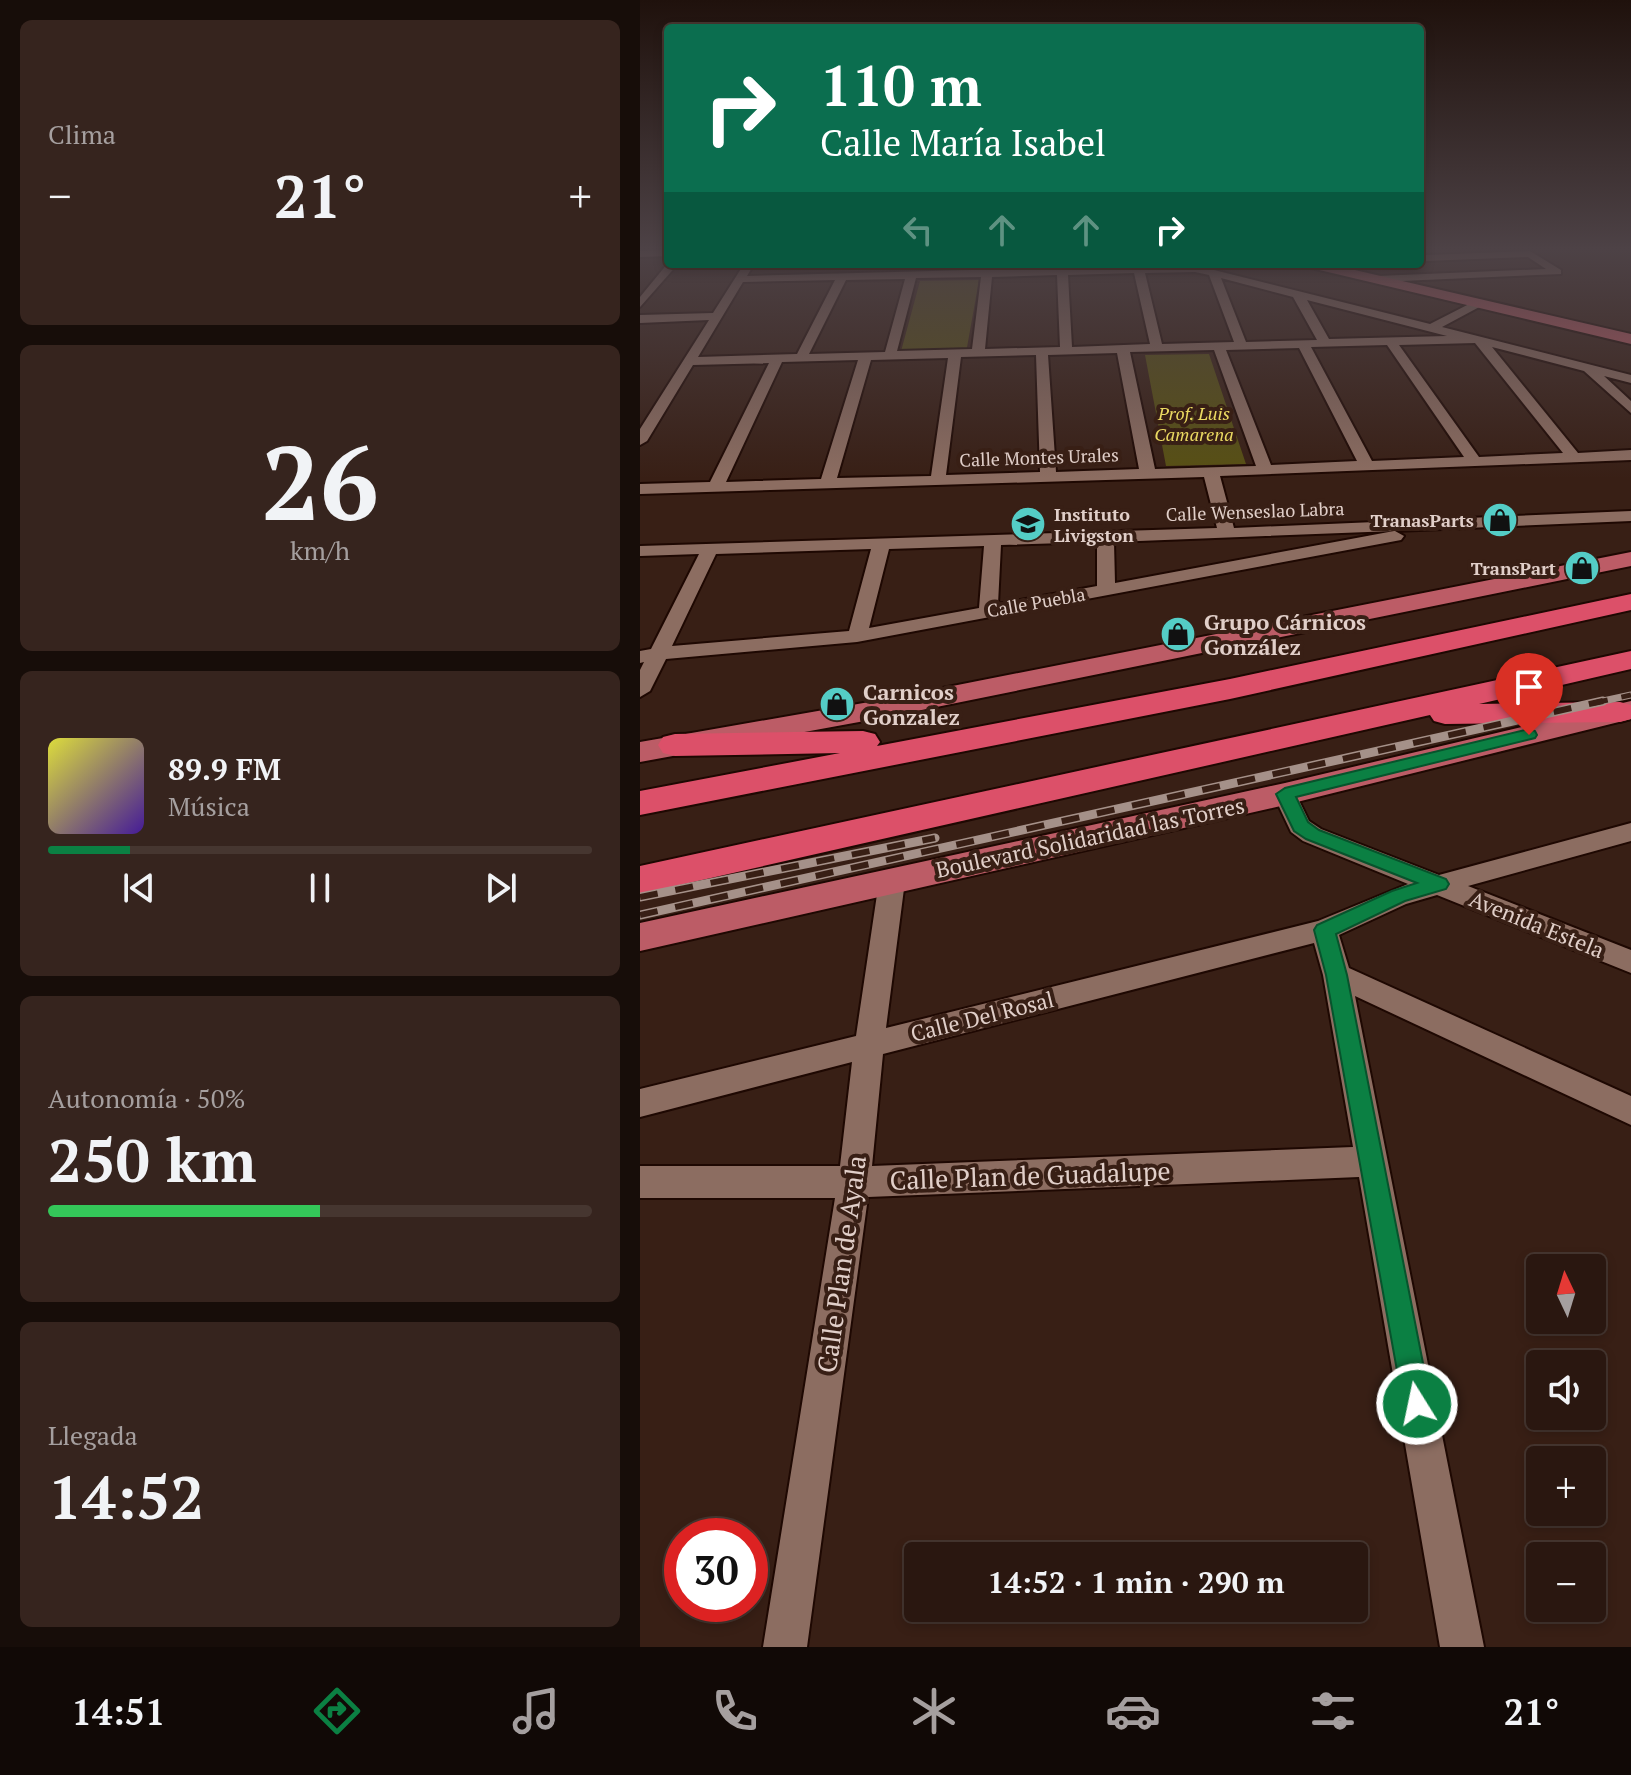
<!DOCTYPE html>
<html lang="es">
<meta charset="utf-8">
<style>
:root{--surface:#2a1710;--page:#36241e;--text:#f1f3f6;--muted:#a59f9f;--line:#463630;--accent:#0b8043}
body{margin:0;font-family:"PT Serif",serif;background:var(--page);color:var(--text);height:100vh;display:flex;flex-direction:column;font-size:30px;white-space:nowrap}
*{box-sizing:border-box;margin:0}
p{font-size:26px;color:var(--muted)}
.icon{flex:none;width:44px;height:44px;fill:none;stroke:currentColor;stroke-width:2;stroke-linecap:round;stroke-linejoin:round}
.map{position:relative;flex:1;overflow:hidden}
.panel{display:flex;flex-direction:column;gap:20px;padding:20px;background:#170d09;width:640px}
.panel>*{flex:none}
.top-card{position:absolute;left:24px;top:24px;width:760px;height:244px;border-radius:8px;box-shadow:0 4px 12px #0003,0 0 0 2px var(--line);background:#0b6e4f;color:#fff;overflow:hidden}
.needle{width:52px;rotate:356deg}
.fabs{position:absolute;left:886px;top:1254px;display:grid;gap:16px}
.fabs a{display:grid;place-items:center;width:80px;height:80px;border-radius:8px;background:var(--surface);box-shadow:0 4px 12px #0003,0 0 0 2px var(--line);font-size:40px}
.speed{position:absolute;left:24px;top:1518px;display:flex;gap:16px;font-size:40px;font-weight:700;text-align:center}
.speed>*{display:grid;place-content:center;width:104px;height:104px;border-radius:50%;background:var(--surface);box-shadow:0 4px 12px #0003,0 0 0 2px var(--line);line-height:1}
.speed .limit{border:12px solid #d22;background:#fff;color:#111}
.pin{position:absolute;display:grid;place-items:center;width:68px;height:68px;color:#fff;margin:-82px -34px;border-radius:50% 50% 50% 0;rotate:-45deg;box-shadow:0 0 8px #0007}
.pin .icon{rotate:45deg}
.me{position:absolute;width:88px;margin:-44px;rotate:350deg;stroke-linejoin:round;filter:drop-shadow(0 0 6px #0008)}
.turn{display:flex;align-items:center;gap:28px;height:168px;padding:0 24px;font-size:36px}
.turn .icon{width:104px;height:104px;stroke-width:2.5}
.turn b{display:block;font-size:56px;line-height:68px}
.lanes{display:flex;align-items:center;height:76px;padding:0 24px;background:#0003;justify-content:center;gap:40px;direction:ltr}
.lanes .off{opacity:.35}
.big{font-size:60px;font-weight:700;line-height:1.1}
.panel .tile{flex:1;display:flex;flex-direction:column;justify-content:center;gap:12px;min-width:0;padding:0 28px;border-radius:12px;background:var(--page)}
.panel .dial{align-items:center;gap:0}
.dial b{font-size:104px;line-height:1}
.song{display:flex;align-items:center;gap:24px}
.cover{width:96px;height:96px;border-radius:12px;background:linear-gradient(135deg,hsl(60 70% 55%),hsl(260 70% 35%))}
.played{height:8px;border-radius:4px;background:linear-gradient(90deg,var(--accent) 15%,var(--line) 15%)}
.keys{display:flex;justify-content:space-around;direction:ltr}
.heat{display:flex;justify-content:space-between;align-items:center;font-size:44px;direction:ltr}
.charge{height:12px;border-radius:6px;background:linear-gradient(90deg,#34c759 50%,var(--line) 0)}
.trip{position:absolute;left:264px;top:1542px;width:464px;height:80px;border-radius:8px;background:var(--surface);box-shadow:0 4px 12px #0003,0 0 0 2px var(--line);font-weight:700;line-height:80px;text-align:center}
.menu{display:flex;height:128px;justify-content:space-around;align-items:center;background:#110906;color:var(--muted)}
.menu .icon{width:56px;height:56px}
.menu .selected{color:var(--accent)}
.menu b{font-size:36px;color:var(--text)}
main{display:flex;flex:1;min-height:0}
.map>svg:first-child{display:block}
.green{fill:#585013}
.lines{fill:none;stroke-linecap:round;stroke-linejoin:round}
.minor-casing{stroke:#1e0802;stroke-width:4}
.major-casing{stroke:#1e0802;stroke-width:4}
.highway-casing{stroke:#1e0802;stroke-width:4}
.minor{fill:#8c6d61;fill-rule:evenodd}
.major{fill:#bc5c66;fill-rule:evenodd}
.highway{fill:#dc5069;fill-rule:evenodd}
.rail-far1-casing{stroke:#a59189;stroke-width:7}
.rail-casing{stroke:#a59189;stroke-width:9}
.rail-far1{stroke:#381f15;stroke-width:5;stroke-dasharray:14;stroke-linecap:butt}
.rail{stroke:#381f15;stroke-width:6;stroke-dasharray:18;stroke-linecap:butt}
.route{fill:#0b8043;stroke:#07532c;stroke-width:2}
.labels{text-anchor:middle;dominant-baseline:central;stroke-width:8;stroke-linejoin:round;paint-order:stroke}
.far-park-label{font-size:18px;font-style:italic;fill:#ebda62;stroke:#381f15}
.far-street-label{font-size:18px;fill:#e1cfc9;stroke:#381f15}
.far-poi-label{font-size:18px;font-weight:bold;fill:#e1cfc9;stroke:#381f15;text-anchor:end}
.poi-label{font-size:22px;font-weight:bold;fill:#e1cfc9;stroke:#381f15;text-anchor:start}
.street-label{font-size:22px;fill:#e1cfc9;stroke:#381f15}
.near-street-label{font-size:26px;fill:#e1cfc9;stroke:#381f15}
</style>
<main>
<section class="panel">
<div class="tile"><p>Clima</p>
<div class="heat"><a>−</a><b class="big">21°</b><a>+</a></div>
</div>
<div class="tile dial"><b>26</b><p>km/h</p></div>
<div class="tile">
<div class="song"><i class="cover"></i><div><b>89.9 FM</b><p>Música</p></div></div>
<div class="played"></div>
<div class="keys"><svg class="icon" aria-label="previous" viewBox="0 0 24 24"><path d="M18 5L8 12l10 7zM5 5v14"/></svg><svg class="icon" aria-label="pause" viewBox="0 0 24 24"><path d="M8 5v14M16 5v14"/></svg><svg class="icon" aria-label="next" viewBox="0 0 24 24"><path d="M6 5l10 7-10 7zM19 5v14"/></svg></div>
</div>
<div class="tile"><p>Autonomía · 50%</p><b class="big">250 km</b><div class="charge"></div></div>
<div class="tile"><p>Llegada</p><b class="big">14:52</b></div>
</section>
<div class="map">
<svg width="991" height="1647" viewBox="0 0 991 1647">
<rect width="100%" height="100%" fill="#381f15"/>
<!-- green -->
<path class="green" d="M339 280 326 353 260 355 280 281Z
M569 354 606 464 526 466 505 355Z"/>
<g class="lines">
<defs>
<path id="minor" d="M28 250V256L0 257V251Z
M890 251 921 270V274L738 282 733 279 738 276 906 269 888 257 785 261 780 258 785 255Z
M28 263 38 264 0 307V297Z
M104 264 113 266 107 276 550 264 790 324 835 301H843V305L802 327 991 375V383L964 376 991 401V413L944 371 852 347 938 453 991 450V460L580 476 594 528 991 511V521L755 531 764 536 761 540 217 642 26 659 10 691 0 697V670L4 662 0 663V651L11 649 59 554 0 556V546L577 528 564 477 0 494V484L70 482 129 363 53 365 7 441 0 445V429L69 320 0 323V315L73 313ZM555 272 569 275 594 342 522 344 505 273ZM494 273 510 344 432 347 428 275ZM417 275 420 347 345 349 352 277ZM341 277 332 349 257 351 276 278ZM581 278 653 297 677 340 606 342ZM265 279 245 352 169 354 206 280ZM195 280 157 354 58 357 103 282ZM667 300 807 336 689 339ZM835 343 923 453 839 457 759 345ZM747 345 824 457 732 461 671 347ZM659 348 717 461 631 465 586 350ZM574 350 616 466 515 469 490 352ZM477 353 499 469 416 472 408 355ZM396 355 400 472 306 475 321 357ZM308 358 291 476 197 478 231 360ZM218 360 181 479 86 482 142 362ZM754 531 475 583 474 542ZM457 542V586L358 604 361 545ZM344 546 339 608 229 628 249 549ZM231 549 209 631 32 646 76 554Z
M709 264H723L706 273H698V269Z
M645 786 653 788 669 821 681 829 799 875 991 823V841L828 886 991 950V973L797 895 766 904 699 935 709 968 991 1096V1125L715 996 844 1647H800L719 1177 228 1197 167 1647H123L195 1198H0V1166H200L212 1062 0 1117V1089L216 1036 239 881 243 874 252 872 261 874 265 881 246 1028 678 921 768 884 663 841 651 832 633 794 637 788ZM674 943 683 975 713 1147 232 1166 243 1054Z"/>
<path id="major" d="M664 264H689L991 334V344L671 268Z
M991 552V566L252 716 0 762V742L252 698Z
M991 701V719L645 805 0 951V923L645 783Z"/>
<path id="highway" d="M991 594V610L590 699 0 815V791L200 753 35 756 23 753 18 745 23 737 35 734 223 731 235 734 240 742 237 746 590 679Z
M991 651V669L839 704 980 702 991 705V719L980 722 805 724 794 721 790 715 0 894V866Z"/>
</defs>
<!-- minor casing -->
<use href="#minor" class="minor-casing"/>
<!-- major casing -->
<use href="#major" class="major-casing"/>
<!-- highway casing -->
<use href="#highway" class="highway-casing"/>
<!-- minor -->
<use href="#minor" class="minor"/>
<!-- major -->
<use href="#major" class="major"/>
<!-- highway -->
<use href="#highway" class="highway"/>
<defs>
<path id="rail-far1" d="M954 703 991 695"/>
<path id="rail" d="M0 897 295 838
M0 915 963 701"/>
</defs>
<!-- rail-far1 casing -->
<use href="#rail-far1" class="rail-far1-casing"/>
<!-- rail casing -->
<use href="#rail" class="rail-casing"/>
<!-- rail-far1 -->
<use href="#rail-far1" class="rail-far1"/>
<!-- rail -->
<use href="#rail" class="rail"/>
</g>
<!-- sky -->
<linearGradient id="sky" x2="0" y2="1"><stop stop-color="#1f110c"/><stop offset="0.52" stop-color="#4d4246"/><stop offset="1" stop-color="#4d4246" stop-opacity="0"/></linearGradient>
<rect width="991" height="479" fill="url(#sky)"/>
<!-- route -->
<path class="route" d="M889 729 895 731 897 735 895 738 656 797 668 822 679 830 806 879 809 884 806 889 765 901 696 934 707 975 791 1404 787 1414 777 1419 767 1414 763 1404 686 975 674 930 677 925 752 891 777 883 666 839 654 831 636 794 645 788Z"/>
<!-- icons -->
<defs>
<symbol id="shop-disc" viewBox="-11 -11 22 22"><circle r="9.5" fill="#54cdc6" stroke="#381f15"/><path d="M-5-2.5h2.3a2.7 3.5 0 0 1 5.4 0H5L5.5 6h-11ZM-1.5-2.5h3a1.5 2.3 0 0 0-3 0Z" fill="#111"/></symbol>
<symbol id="school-disc" viewBox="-11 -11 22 22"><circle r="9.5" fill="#54cdc6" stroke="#381f15"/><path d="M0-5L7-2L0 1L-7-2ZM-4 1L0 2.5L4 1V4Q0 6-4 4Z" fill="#111"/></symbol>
</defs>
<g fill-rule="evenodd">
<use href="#shop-disc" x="840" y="500" width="40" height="40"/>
<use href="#school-disc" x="368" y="504" width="40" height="40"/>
<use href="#shop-disc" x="922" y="548" width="40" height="40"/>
<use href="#shop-disc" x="518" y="614" width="40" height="40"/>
<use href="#shop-disc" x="177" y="684" width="40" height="40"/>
</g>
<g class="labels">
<!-- far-park labels -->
<g class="far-park-label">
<text x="554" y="413">Prof. Luis<tspan x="554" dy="21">Camarena</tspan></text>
</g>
<!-- far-street labels -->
<g class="far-street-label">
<text transform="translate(399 457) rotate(-2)">Calle Montes Urales</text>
<text transform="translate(615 511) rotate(-2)">Calle Wenseslao Labra</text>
<text transform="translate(396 602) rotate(-10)">Calle Puebla</text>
</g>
<!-- far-poi labels -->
<g class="far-poi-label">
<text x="414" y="514" text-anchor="start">Instituto<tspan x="414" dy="21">Livigston</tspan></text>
<text x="834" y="520">TranasParts</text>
<text x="916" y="568">TransPart</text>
</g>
<!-- poi labels -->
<g class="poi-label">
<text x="564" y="621">Grupo Cárnicos<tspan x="564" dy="25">González</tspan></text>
<text x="223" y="691">Carnicos<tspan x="223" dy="25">Gonzalez</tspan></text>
</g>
<!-- street labels -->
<g class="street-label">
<text transform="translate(450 837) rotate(-12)">Boulevard Solidaridad las Torres</text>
<text transform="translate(897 924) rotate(22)">Avenida Estela</text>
<text transform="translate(342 1016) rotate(-14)">Calle Del Rosal</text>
</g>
<!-- near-street labels -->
<g class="near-street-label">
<text transform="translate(390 1175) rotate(-2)">Calle Plan de Guadalupe</text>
<text transform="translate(201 1264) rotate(-82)">Calle Plan de Ayala</text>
</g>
</g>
</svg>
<div class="fabs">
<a><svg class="needle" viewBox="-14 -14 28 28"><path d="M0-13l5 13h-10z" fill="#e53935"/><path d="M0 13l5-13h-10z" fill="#a59f9f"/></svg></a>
<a><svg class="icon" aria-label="sound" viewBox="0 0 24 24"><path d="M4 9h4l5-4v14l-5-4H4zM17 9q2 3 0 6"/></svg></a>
<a>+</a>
<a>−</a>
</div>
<div class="speed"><div class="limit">30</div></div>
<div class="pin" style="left:889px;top:735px;background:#d93025"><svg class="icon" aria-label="arrive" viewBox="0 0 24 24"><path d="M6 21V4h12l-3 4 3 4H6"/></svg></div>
<svg class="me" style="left:777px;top:1404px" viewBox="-20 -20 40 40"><circle r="17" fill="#0b8043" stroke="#fff" stroke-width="3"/><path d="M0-11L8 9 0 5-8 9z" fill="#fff"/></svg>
<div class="trip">14:52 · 1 min · 290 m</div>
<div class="top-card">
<div class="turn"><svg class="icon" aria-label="right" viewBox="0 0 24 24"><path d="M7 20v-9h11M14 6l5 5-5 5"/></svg><div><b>110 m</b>Calle María Isabel</div></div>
<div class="lanes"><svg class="icon off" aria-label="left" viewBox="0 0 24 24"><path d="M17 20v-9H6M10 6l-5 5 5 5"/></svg><svg class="icon off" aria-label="ahead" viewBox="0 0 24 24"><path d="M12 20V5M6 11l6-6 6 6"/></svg><svg class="icon off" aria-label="ahead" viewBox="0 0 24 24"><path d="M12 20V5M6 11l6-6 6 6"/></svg><svg class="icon" aria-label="right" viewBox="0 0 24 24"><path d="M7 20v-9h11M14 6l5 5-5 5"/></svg></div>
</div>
</div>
</main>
<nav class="menu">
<b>14:51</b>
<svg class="icon selected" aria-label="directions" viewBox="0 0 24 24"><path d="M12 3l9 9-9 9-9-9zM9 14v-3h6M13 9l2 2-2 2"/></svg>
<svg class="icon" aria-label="music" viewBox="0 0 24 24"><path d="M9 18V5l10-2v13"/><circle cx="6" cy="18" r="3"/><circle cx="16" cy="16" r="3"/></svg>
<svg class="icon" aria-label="phone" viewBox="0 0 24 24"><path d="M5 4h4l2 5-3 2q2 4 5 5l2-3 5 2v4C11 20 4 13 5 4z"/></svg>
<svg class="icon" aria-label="climate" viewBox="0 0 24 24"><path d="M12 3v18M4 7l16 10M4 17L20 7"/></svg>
<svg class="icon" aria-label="car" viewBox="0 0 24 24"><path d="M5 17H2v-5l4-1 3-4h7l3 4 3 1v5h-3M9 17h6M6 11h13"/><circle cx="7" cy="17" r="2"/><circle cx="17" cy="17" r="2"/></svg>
<svg class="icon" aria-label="filters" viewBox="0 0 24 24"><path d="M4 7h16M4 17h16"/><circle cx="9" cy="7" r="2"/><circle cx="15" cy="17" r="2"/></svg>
<b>21°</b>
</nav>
